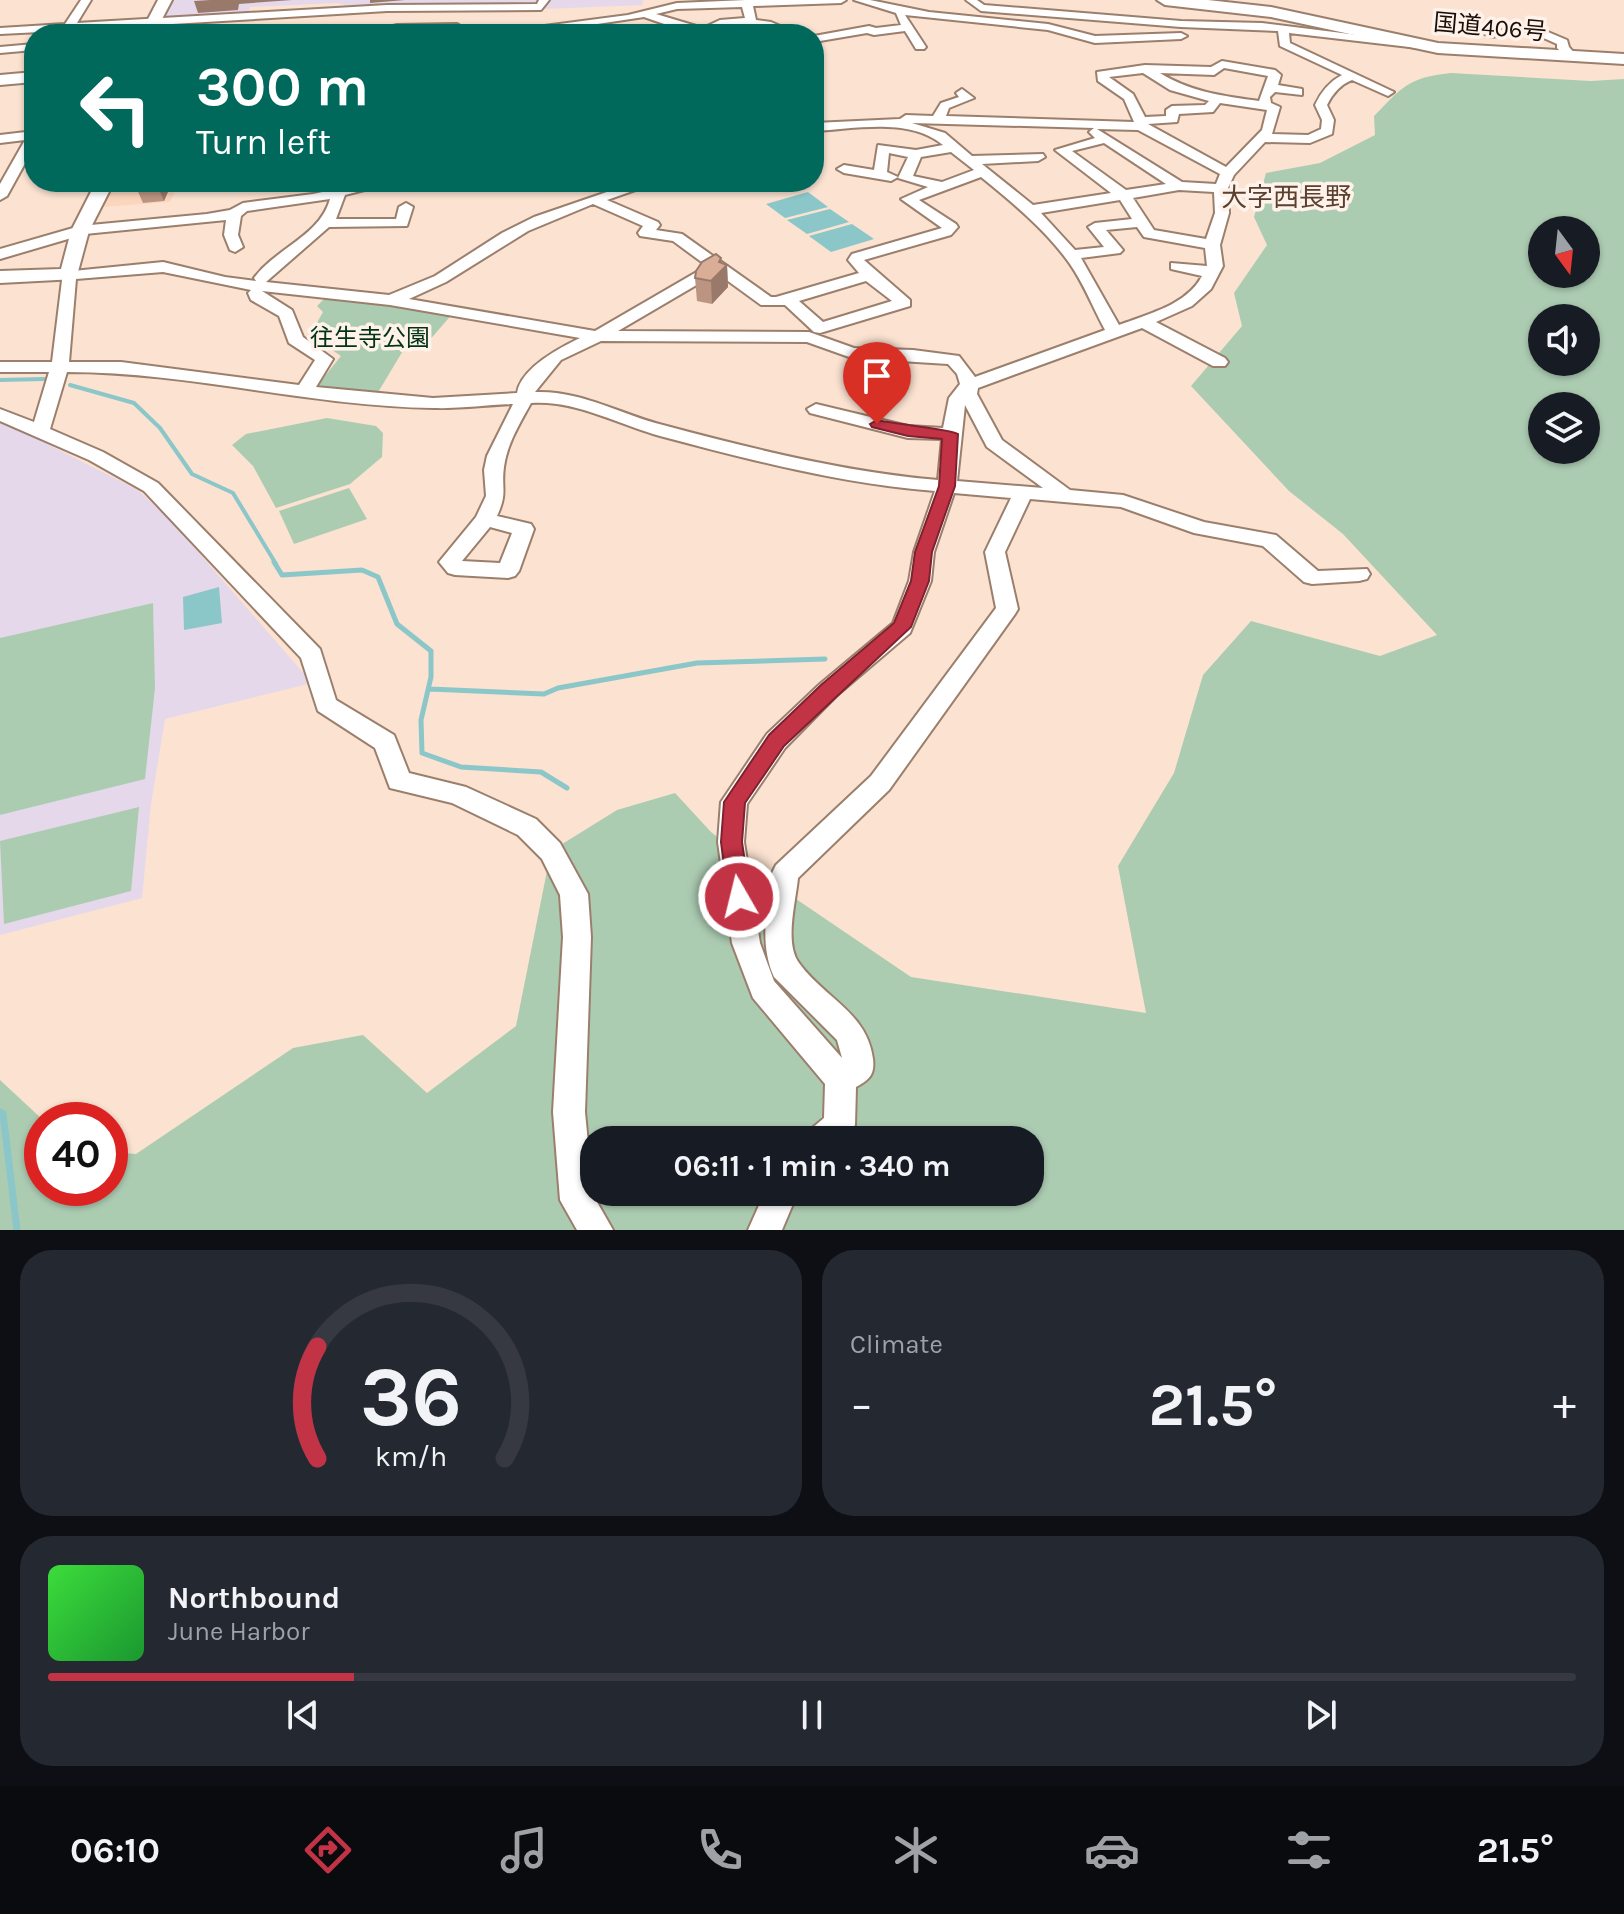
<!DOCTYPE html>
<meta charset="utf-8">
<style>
:root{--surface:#171b24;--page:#242831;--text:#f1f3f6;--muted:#9ea1a6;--line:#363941;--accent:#c33346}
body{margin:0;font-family:Karla,"Noto Sans JP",sans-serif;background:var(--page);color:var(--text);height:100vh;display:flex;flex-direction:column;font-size:30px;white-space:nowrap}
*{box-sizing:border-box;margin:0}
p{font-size:26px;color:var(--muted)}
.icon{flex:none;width:44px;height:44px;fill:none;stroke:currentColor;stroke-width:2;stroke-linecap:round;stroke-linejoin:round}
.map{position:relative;height:1230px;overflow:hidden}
.drawer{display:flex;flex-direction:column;gap:20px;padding:20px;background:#0d0f14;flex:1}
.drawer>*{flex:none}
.banner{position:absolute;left:24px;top:24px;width:800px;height:168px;border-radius:32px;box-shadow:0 2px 6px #0004;background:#00695c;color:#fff;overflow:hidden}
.needle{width:52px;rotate:165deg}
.fabs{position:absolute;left:1528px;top:216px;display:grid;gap:16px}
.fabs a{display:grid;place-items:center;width:72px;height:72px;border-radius:50%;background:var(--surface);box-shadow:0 2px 6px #0004;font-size:40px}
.speed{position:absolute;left:24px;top:1102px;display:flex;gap:16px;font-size:40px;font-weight:700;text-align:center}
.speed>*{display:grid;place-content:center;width:104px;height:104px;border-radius:50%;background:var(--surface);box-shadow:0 2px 6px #0004;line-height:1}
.speed .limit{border:12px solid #d22;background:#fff;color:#111}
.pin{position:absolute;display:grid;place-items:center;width:68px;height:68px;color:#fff;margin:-82px -34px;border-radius:50% 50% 50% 0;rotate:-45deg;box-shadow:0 0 8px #0007}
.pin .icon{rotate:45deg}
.me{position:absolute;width:88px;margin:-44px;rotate:352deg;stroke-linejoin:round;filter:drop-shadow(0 0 6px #0008)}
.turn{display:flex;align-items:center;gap:28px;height:168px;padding:0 40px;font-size:36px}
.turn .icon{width:104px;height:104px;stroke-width:2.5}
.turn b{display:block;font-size:56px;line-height:68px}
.big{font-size:60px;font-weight:700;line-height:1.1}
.drawer .card{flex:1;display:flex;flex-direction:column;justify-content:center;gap:12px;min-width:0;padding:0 28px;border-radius:32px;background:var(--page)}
.drawer .dial{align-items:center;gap:0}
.dial svg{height:208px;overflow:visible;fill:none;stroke:var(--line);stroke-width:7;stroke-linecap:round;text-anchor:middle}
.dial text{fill:var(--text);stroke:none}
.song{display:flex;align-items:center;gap:24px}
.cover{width:96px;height:96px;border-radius:12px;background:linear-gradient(135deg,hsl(120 70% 55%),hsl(130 70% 35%))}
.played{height:8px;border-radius:4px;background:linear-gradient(90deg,var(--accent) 20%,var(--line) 20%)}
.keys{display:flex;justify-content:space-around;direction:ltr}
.heat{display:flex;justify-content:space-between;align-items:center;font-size:44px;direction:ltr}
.drawer .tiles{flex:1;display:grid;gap:20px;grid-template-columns:1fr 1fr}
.card:last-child{grid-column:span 2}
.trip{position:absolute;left:580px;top:1126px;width:464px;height:80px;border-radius:32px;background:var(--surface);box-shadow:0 2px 6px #0004;font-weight:700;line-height:80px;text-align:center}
.tabs{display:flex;height:128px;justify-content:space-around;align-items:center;background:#090b0e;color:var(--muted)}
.tabs .icon{width:56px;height:56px}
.tabs .active{color:var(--accent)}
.tabs b{font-size:36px;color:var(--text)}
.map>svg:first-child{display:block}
.built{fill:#fbd6bd}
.education{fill:#e5d8eb}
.green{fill:#acccb2;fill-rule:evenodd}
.water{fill:#8bc6c8}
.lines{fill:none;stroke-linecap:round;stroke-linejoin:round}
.stream-far2{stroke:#8bc6c8;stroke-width:4}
.stream-far1{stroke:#8bc6c8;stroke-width:5}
.stream{stroke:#8bc6c8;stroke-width:7}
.minor-casing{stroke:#9b7f6c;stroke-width:4}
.major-casing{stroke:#9b7f6c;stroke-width:4}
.highway-casing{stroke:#9b7f6c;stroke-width:4}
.minor{fill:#fff;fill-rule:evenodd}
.major{fill:#fff;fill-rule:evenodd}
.highway{fill:#fff;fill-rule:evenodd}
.wall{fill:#bb9582}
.shaded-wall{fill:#99796a}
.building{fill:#daad97;stroke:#99796a;stroke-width:2}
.route{fill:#c33346;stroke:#7f212e;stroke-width:2}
.labels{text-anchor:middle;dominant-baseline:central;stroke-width:7;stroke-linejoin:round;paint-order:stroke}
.far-street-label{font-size:24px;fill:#190f08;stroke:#fff2ea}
.far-park-label{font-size:24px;fill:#023315;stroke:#fff2ea}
.far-quarter-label{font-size:26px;fill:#59402f;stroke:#fff2ea}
</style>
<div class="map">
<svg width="1624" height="1230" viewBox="0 0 1624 1230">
<rect width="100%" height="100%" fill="#fbe2d1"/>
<!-- built -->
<path class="built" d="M111 182H167L166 186 178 185 170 202 100 207Z"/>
<!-- education -->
<path class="education" d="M171 0H643L642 5 543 9H361L338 3 250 7 247 15 160 20Z
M0 420 138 490 172 522 312 683 165 719 151 804 142 898 0 935Z"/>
<!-- green -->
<path class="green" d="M1451 73 1591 81 1624 79V1230H0V1080L43 1120 42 1188H110V1152L136 1154 293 1048 363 1035 427 1093 516 1026 551 851 617 810 675 793 711 832 799 901 911 977 1146 1013 1118 866 1174 773 1203 675 1251 621 1380 656 1437 635 1343 534 1289 491 1191 386 1242 326 1234 293 1267 245 1254 217 1266 173 1320 163 1375 135 1374 116C1404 86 1407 78 1451 73ZM1542 230H1586V274H1542ZM1542 318H1586V362H1542ZM1542 406H1586V450H1542ZM594 1140H1030V1192H594Z
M326 297 454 312 421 350 404 349 377 394 313 391 341 356 310 335 323 312 317 306Z
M327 418 376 426 383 433 382 457 350 484 276 508 253 466 232 445 246 434Z
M349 488 367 519 294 544 279 511Z
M153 603 155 688 145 779 0 815V638Z
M139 807 131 891 4 924 0 841Z"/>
<!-- water -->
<path class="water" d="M808 192 828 207 785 218 766 204Z
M830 209 849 222 807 234 787 220Z
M852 224 874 239 831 252 809 236Z
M219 587 222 623 184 630 183 597Z"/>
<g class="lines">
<!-- stream-far2 -->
<path class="stream-far2" d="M0 380 44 379
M70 385 134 403 160 428 192 474 233 493 276 564"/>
<!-- stream-far1 -->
<path class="stream-far1" d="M274 562 282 575 362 570 378 577 397 624 431 651V677L421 720 422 753 461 767 541 772 567 788
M430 689 544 694 558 688 697 663 825 659"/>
<!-- stream -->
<path class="stream" d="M0 1112 3 1114 17 1230"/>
<defs>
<path id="minor" d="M81 0H91L77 23 387 5 537 4 539 0H549L541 10 387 11 72 30 70 34H60L61 31 0 34V28L65 24Z
M746 0H846L841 3 753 6 756 20 771 22 799 34C769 34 742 16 713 31L718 34H693L644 17 531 34H500L506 31 628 15 677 3ZM742 7 745 18 720 20 703 28 656 14 677 9Z
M854 0H870L929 12 1048 24 1095 36 1181 33 1187 36 1181 39 1095 43 1048 30 905 15 926 47 924 49H916L905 31 874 35 867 33 814 42V36L869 26 876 28 901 25 896 13Z
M966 0H977L984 5 1181 21 1262 23 1422 43 1424 45 1418 48 1289 33 1290 43 1394 92 1388 96 1352 80C1340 85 1333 93 1327 105L1334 120 1332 134 1310 143 1265 142 1234 175 1228 188 1229 213 1220 245 1223 266 1211 289 1192 306 1156 322 1225 358 1228 362 1225 366H1213L1142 328 978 388 977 394 1002 440 1070 490 1123 495 1204 522 1276 535 1318 571 1367 569 1370 574 1367 579 1359 581 1312 584 1304 582 1263 546 1194 533 1121 507 1030 499 1005 552 1018 609 1015 614 889 790 798 878C796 901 784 943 799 963 824 998 867 1012 873 1059 875 1075 869 1080 856 1087L855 1125 846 1140H806L811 1129 824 1118 825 1084 753 998 732 943 718 842 721 802 767 734 820 684 893 623 909 581 914 552 935 491C842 484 750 460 660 436 617 424 576 400 531 403 520 423 507 444 504 467 501 489 508 492 497 516L531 524 534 529 519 571 515 576 508 578 455 575 448 573 439 562 476 517 486 496 484 470 487 456 513 404C486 405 459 409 433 408 310 406 189 372 67 372L50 429 103 452 158 483 320 649 336 700 394 735 409 773 466 787 536 819 560 843 588 894 591 937 585 1112 593 1195 613 1230H577L560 1200 553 1112 563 937 560 895 542 859 518 835 452 803 390 788 375 748 318 711 301 658 144 491 89 460 0 421V409L34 422 49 372H0V362H52L63 272 163 262 225 277 256 281 254 278C276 248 320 236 330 199L247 211 241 216 238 235 243 247 235 252 230 250 224 235 226 220 85 234 0 259V249L80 226 207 214 230 210 243 203 313 194 369 182H396L345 195 336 219H396L399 207 406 203 413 207 407 226 329 227 266 282 389 295 435 276 502 233 534 217 636 182H658L607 200 658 222 660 225 656 230 682 234 771 297H776L859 273 848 260 852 254 942 228 901 199 928 187 898 178 908 157 889 153 887 172 898 177 891 181 844 173 837 169 844 165 874 170 878 145 916 150 943 145C909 117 855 129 814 131V123L900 119 906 115 933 116 941 103 959 97 956 93 962 89 974 98 949 108 946 116 1134 122 1124 99 1098 81 1097 72 1145 65 1211 67 1222 61 1275 70 1281 75 1278 85 1302 89V95L1275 92 1270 97 1271 103 1280 107 1272 134 1308 135 1321 129 1322 120 1315 105C1321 92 1329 82 1342 75L1280 46 1278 31 1181 27 981 11ZM1224 68 1268 76 1259 101C1223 96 1191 92 1160 73L1214 75ZM1143 73 1170 90 1209 101 1205 105 1172 106 1166 110V116L1145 117 1133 94 1109 77ZM1220 103 1267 110 1262 130 1226 167 1148 124 1177 122 1179 114 1213 112ZM912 123 1094 128 1089 132 1095 138 1055 150 1111 193 1033 205 982 164 1038 161 1045 157 1043 154 972 156 945 133ZM1097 129 1138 130 1220 174 1216 184 1182 182ZM1104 143 1166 184 1126 190 1072 151ZM951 152 974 170 942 182 913 176 921 157ZM981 177C1013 203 1046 230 1070 264 1084 284 1093 308 1105 330L975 377 959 356 913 350 854 348 809 332 618 331 717 273 761 305H785L814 332 820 333 910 306V300L864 260 951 235 958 227 956 224 919 200ZM1179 190 1214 192 1215 213 1206 239 1154 230 1133 198ZM1120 200 1132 219 1095 223 1088 227 1104 247 1075 250 1041 213ZM593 204 643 226 638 233 640 236 673 241 707 266 595 331 409 299 446 282 528 231ZM1137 227 1144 237 1205 248 1207 266 1171 263V269L1202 276C1187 305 1148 314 1119 325L1081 258 1120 253 1123 250 1106 230ZM163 272 251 290 248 293 251 300 279 316 289 343 315 360 299 385 121 362H69L76 279ZM866 281 892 301 823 322 799 301ZM262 291 390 305 580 338C559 348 521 368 517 393L433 398 316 387 333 359 303 337 292 310ZM601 341 807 342 852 358 948 364 957 374 960 384 949 398 943 428 908 426 816 404 807 409 810 413 908 438 942 439 938 480C845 472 753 449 663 425 620 414 580 390 535 392L561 360ZM965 405 987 447 1043 488 957 481ZM954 493 1011 498 985 552 996 608 871 776 776 865 772 873C767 908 759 944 774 977L837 1040 842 1058 774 981 760 943 744 842 747 804 785 748 836 696 910 633 931 581 934 552ZM490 527 512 533 500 563 462 561Z
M1529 24 1567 40 1569 47 1578 57 1576 59H1568L1557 48V44L1528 31 1491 37 1485 34Z
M397 25 457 24 462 27 457 30H393V26Z
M34 44V50L0 53V47Z
M34 131V147L7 196 0 200V184L25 140 0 143V135Z
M765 1192H798L782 1230H748Z"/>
<path id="major" d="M158 0H172L161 21 159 34H145L147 21Z
M34 72V82L0 85V75Z
M96 182H114L89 231 76 279 0 283V271L61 269 71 231Z"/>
<path id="highway" d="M1157 0H1208L1271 7 1438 43 1624 54V64L1438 53 1271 17 1165 5Z"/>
</defs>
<!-- minor casing -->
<use href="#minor" class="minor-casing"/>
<!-- major casing -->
<use href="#major" class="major-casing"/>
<!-- highway casing -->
<use href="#highway" class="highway-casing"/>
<!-- minor -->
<use href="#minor" class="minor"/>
<!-- major -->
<use href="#major" class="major"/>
<!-- highway -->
<use href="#highway" class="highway"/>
</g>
<!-- wall -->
<path class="wall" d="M139 182H168L170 187 164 201 143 203 136 187Z
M721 263 727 265 728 287 712 304 697 301 695 278Z"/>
<!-- shaded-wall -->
<path class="shaded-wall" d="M210 0H292L239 4 238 10 198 13 194 1Z
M370 0H405L370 3Z
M159 182H168L170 187 164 201 157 185Z
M721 258 722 270 727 265 728 287 712 304 711 281Z"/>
<!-- building -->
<path class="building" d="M139 182H159L157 185 136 187Z
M716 254 721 258 719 262 727 265 711 281 695 278 696 271 702 262Z"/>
<!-- route -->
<path class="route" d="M877 420C894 424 951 429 958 434L955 486 932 552 929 581 911 627 784 746 745 803 742 842 750 897 747 903 739 906 731 903 728 897 721 842 724 802 769 735 821 685 894 623 911 581 915 552 939 486 942 439 908 436 872 427 870 424Z"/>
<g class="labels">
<!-- far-street labels -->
<g class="far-street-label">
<text transform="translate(1490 27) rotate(5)">国道406号</text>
</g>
<!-- far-park labels -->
<g class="far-park-label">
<text x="370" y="338">往生寺公園</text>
</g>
<!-- far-quarter labels -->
<g class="far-quarter-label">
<text x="1286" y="197">大字西長野</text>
</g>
</g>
</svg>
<div class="fabs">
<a><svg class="needle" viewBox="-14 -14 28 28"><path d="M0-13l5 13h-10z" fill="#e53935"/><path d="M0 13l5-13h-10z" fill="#9ea1a6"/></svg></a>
<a><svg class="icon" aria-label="sound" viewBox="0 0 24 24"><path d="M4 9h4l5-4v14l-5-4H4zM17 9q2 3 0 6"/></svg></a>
<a><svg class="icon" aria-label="layers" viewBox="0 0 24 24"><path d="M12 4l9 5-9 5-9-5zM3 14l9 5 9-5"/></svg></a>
</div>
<div class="speed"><div class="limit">40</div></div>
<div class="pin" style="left:877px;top:424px;background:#d93025"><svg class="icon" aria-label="arrive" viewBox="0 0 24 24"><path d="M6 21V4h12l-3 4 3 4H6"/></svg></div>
<svg class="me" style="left:739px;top:897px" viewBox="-20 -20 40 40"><circle r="17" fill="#c33346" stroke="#fff" stroke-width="3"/><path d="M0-11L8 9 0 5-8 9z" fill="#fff"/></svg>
<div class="trip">06:11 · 1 min · 340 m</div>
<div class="banner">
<div class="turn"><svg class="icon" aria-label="left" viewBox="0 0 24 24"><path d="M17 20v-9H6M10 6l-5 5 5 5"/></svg><div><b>300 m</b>Turn left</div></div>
</div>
</div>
<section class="drawer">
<div class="tiles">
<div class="card dial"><svg viewBox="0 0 100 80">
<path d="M14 69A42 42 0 1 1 86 69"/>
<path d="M14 69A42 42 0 0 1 14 26" stroke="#c33346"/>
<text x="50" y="56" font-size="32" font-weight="700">36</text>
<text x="50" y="72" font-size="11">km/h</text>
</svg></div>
<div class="card"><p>Climate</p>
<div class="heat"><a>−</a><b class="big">21.5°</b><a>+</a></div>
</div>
<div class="card">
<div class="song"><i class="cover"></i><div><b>Northbound</b><p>June Harbor</p></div></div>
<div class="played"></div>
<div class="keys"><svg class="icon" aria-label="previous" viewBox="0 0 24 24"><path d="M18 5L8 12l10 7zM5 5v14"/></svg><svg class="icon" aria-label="pause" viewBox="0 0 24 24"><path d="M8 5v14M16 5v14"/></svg><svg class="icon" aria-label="next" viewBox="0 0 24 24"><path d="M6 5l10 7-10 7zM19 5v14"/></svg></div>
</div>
</div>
</section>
<nav class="tabs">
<b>06:10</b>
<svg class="icon active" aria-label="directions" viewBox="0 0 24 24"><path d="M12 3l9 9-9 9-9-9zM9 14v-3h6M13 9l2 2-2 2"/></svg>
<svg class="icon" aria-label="music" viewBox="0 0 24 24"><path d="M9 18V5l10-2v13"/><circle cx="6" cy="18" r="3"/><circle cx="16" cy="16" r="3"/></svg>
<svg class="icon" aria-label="phone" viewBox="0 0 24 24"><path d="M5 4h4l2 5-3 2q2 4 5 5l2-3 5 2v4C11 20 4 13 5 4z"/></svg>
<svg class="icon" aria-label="climate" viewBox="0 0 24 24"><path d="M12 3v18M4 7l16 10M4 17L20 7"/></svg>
<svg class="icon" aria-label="car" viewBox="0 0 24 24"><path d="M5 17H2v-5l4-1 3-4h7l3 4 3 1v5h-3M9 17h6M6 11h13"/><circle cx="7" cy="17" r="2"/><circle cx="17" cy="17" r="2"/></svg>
<svg class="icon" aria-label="filters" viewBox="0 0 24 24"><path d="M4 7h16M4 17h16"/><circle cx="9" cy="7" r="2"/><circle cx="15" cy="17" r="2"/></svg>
<b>21.5°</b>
</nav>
